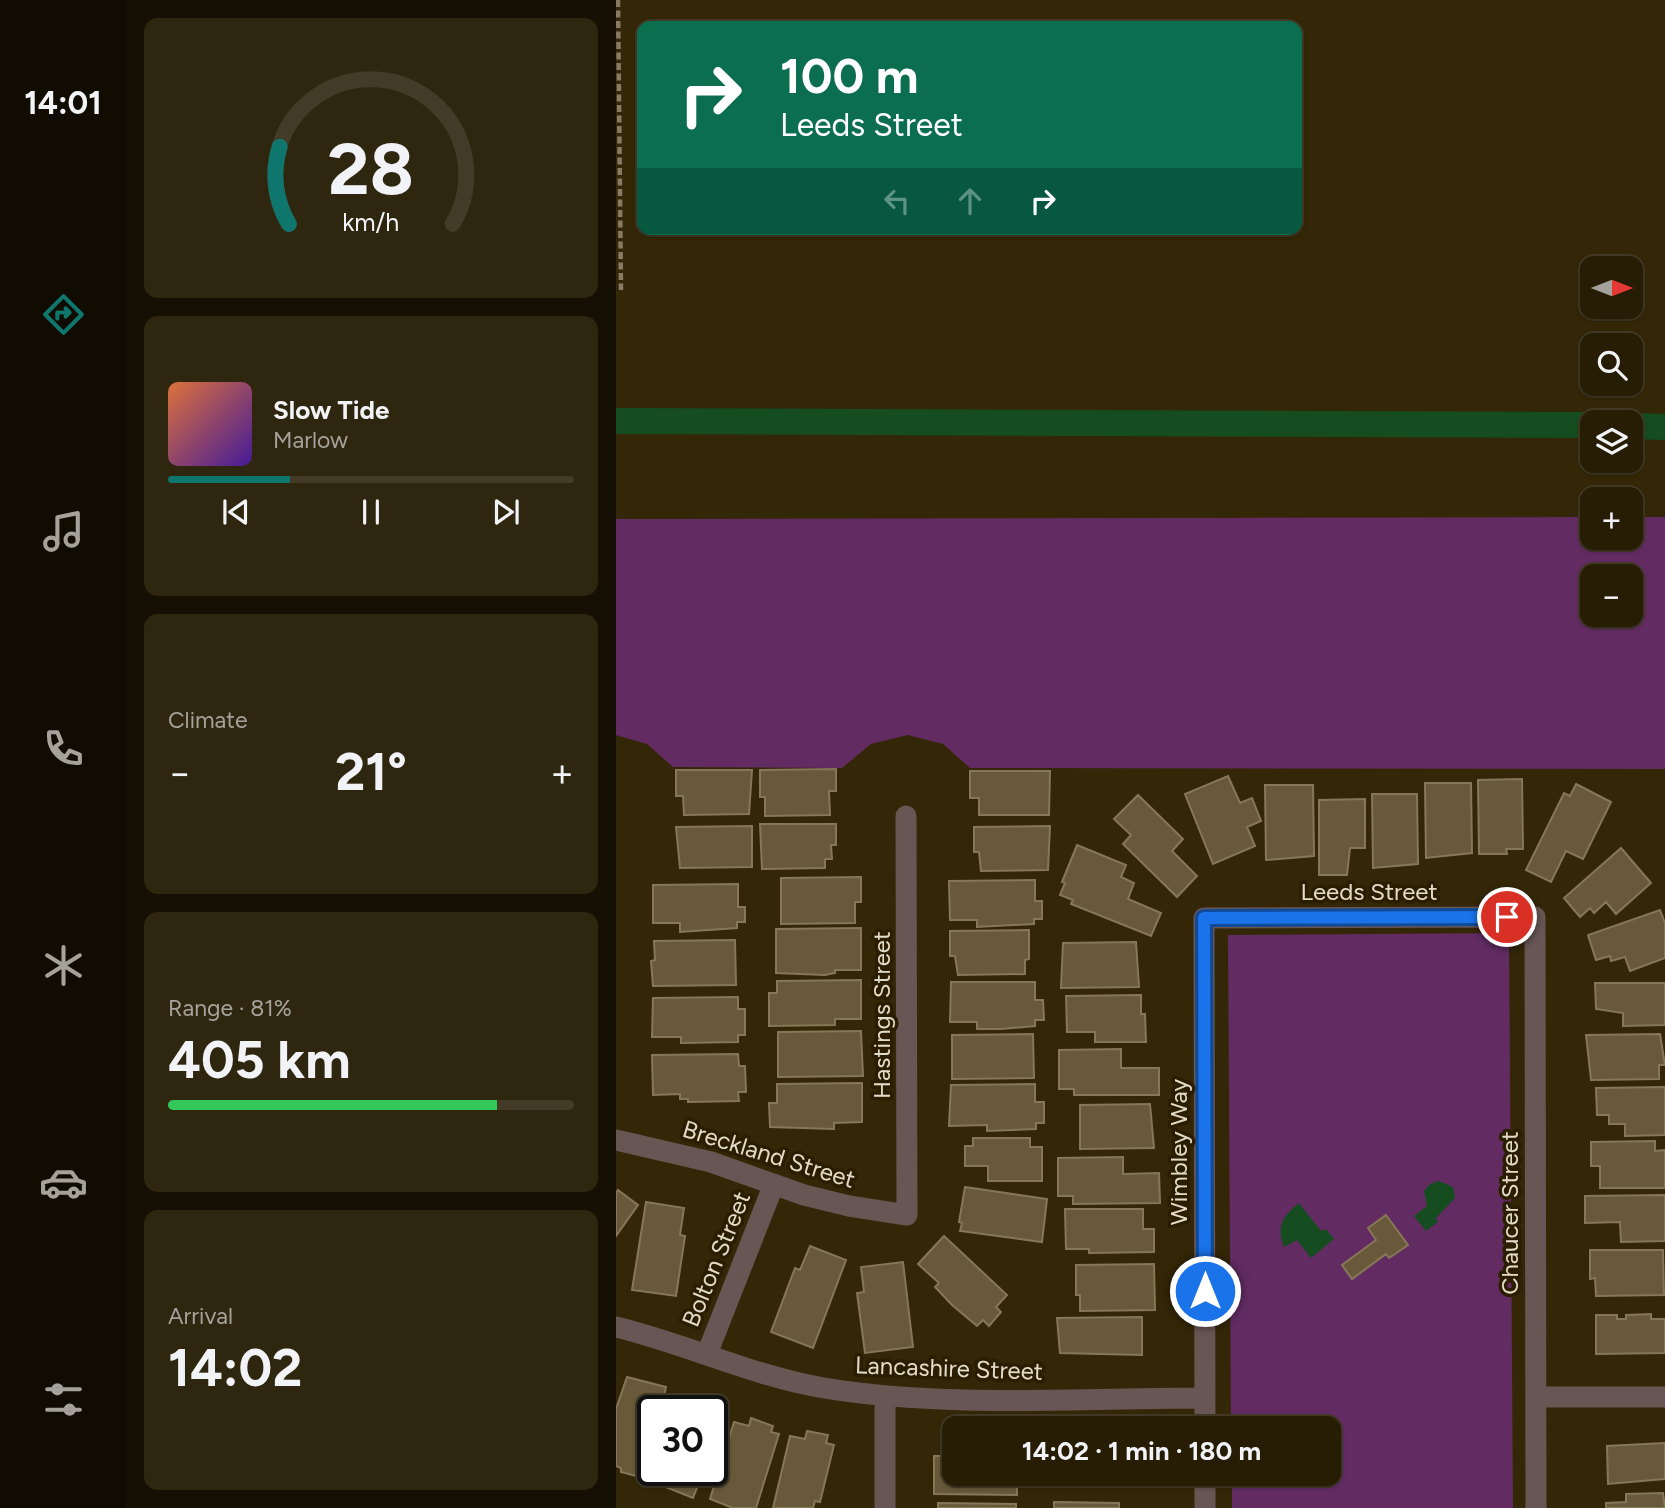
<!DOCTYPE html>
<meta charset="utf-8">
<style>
:root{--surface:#271d05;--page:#2f260f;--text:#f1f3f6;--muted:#a4a29a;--line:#433b27;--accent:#0f766e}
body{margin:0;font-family:Figtree,sans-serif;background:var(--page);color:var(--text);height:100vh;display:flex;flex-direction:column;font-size:26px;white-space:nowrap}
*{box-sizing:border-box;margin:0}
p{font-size:23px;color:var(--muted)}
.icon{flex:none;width:38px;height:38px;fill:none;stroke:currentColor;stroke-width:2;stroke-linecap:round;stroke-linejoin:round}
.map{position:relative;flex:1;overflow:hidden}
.details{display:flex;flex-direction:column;gap:18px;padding:18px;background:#151003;width:490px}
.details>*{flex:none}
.guide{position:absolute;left:21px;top:21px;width:665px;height:214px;border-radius:14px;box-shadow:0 2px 5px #0004,0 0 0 2px var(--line);background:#0b6e4f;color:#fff;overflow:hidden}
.needle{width:46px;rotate:90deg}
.tools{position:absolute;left:964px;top:256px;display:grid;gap:14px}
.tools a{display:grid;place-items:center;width:63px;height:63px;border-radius:14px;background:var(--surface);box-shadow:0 2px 5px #0004,0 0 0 2px var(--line);font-size:35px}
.speed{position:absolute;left:21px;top:1395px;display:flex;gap:14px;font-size:35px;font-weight:700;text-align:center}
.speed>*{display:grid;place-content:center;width:91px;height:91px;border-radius:50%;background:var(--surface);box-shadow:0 2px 5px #0004,0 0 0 2px var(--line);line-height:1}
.speed .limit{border:4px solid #111;border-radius:10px;background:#fff;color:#111}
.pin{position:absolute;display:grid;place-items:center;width:60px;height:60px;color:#fff;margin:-30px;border:4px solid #fff;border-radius:50%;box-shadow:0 2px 7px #0007}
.me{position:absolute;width:77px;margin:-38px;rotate:0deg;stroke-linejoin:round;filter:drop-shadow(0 0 5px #0008)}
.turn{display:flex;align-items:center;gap:24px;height:147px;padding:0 28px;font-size:32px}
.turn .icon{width:91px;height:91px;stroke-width:2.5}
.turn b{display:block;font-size:49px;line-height:60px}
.lanes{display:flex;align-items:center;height:66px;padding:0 28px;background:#0003;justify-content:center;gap:35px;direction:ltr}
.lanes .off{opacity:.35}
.big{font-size:52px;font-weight:700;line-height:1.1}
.details .tile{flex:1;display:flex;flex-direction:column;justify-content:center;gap:10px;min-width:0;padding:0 24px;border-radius:14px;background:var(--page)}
.details .dial{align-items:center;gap:0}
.dial svg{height:182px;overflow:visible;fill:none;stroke:var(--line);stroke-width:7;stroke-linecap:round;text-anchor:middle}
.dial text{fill:var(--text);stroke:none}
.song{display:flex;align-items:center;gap:21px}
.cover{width:84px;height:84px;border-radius:10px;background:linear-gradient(135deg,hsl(20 70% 55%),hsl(260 70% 35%))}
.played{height:7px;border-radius:4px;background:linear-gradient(90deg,var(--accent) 30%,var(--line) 30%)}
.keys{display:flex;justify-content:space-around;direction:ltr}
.heat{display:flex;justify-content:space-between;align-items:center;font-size:38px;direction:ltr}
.charge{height:10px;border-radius:5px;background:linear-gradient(90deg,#34c759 81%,var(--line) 0)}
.trip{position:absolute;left:326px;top:1416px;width:399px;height:70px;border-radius:14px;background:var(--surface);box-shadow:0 2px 5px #0004,0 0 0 2px var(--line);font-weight:700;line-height:70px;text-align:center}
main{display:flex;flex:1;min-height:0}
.tab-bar{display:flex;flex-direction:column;width:126px;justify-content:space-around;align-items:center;background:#100c02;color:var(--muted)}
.tab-bar .icon{width:49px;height:49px}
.tab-bar .active{color:var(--accent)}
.tab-bar b{font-size:32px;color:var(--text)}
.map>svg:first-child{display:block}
.green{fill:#622c63;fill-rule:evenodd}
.water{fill:#154c20}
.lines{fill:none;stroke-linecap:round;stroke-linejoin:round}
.canal{stroke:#154c20;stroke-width:26}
.building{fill:#675939;stroke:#867857;stroke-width:2}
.path{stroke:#877c63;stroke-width:4.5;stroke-dasharray:7 3.5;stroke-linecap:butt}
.minor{stroke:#675654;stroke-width:21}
.route-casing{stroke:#114b97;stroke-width:18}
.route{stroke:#1a73e8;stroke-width:12}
.labels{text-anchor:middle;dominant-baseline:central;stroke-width:7;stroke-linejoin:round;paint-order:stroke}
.street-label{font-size:24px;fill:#e3dbc9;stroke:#2a1d00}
</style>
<main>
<nav class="tab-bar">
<b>14:01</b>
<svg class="icon active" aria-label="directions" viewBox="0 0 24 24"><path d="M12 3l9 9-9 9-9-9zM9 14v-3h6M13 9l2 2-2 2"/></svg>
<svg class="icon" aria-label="music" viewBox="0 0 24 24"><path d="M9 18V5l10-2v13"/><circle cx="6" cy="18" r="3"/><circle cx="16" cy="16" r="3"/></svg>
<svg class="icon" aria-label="phone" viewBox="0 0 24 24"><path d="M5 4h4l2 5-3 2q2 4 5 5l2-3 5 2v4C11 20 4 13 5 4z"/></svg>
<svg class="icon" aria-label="climate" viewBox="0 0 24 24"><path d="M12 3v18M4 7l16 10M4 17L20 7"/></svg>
<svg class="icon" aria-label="car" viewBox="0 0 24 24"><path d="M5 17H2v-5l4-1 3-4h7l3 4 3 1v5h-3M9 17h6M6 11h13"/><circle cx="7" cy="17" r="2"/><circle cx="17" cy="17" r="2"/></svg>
<svg class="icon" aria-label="filters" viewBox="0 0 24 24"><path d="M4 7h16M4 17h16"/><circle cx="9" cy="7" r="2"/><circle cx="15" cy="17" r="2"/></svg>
</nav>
<section class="details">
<div class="tile dial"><svg viewBox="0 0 100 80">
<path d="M14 69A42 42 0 1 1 86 69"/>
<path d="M14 69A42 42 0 0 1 10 35" stroke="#0f766e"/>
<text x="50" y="56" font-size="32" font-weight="700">28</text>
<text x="50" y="72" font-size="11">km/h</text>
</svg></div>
<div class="tile">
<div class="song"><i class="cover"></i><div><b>Slow Tide</b><p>Marlow</p></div></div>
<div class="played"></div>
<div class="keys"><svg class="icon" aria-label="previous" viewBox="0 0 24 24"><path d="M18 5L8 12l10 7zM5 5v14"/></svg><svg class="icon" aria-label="pause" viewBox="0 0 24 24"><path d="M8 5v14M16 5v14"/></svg><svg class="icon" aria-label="next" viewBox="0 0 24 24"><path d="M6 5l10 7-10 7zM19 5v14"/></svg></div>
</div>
<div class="tile"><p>Climate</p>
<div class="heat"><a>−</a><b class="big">21°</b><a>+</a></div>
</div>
<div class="tile"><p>Range · 81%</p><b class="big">405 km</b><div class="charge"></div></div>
<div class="tile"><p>Arrival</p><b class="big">14:02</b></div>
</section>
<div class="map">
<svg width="1049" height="1508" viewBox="0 0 1049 1508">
<rect width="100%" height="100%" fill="#342707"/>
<!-- green -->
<path class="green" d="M976 517V537H1015V517H1049V769L354 768 327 744 292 735 255 744 226 768 57 767 31 744 0 735V519ZM976 576H1015V614H976Z
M893 933 897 1508H616V1474H712V1428H615L612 935Z"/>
<!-- water -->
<path class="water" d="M823 1181 837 1187 839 1198 820 1218 822 1222 810 1231 798 1216 811 1206 808 1191 814 1184Z
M683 1203 705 1231 710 1229 718 1239 695 1258 681 1240 668 1247C660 1226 667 1216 683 1203Z"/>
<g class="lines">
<!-- canal -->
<path class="canal" d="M0 421 976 425
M1015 426 1049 427"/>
</g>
<!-- building -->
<path class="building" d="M220 769V791H213L214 815 149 816V797H144V770Z
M60 770H136L133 814 68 815 67 796H60Z
M354 771H434L433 815H363V798H354Z
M612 776 624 803 636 798 645 821 631 827 639 846 597 864 569 794Z
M906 779 907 849H890L891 854H863L862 780Z
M809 783H855L856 853 810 858Z
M960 784 995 802 967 859 950 851 935 882 910 870 948 793 954 796Z
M649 785H697L698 856 650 860Z
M756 794H801L802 864 757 868Z
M522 795 567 839 556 851 581 876 561 897 507 844 515 835 498 819Z
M749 799V848H734L731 875H703V800Z
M144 824H220V845H215L216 859H209V868L146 869Z
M136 826V867L64 868 60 827Z
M434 826 432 870 365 871 363 852H358V827Z
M461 845 510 865 505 877 518 883 512 899 545 913 535 936 455 904 457 900 444 895 449 883 446 882Z
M1005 848 1035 883 1000 914 990 902 978 913 974 908 964 917 948 898Z
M245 877V902H239V923L165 924V878Z
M419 880V901H426V919H418V924L361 927V920H334L333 881Z
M122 884V907H129V922H121V928L64 932V923H37V885Z
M1044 910 1049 923V958L1014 971 1009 957 995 961 994 956 980 960 972 935Z
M245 928V970H219V973L209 975 160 973V929Z
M413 930V959L409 960V974L342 975 339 956H334V931Z
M119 940 120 985 37 986 35 961 39 960 38 941Z
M520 942 523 987 445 988 447 943Z
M245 980V1019H219V1025L153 1026V993H161V981Z
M335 982H419V1000H427L428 1020H419V1026L385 1029H361V1022H334Z
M979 983H1049V1025L1007 1026V1013L980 1009Z
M525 995V1014H529L530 1042H479V1032H451L450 996Z
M122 997V1009H129V1035H122V1042L65 1043V1037H36L37 998Z
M245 1031 247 1076 162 1077V1032Z
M417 1034 418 1078 336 1079V1035Z
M1044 1034 1049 1065H1043V1079L975 1080 970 1035Z
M505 1049V1068H543V1095H458V1089H443V1050Z
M122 1054 123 1066H129L130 1092H122L123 1101 72 1102V1099H64V1094L37 1095 36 1055Z
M246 1083V1122L218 1123V1129L154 1127 153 1103H161V1084Z
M419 1084V1102H428V1123H420V1129L371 1131V1125L333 1126 335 1085Z
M1049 1087V1135L1009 1136V1124H993V1115H981L980 1088Z
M534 1104 538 1148 464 1149V1105Z
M357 1138H414V1147H426V1181H372V1166H349V1146H357Z
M1039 1141V1151L1049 1150V1188H984V1166H975V1142Z
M507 1157V1174L543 1173 544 1203 457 1204V1196H442V1158Z
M349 1187 431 1199 426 1242 344 1231 346 1223 343 1222Z
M2 1190 22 1205 0 1236V1193Z
M1049 1195V1241L1005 1242 1004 1222 969 1223V1196Z
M30 1202 68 1208 64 1235 69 1236 60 1296 16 1290Z
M449 1209H527V1229H538V1252L473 1253V1249H450Z
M770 1215 792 1245 773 1258 770 1254 736 1279 726 1265 760 1240 752 1228Z
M328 1236 391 1295 380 1307 385 1312 373 1326 367 1320 361 1326 336 1305 319 1287 323 1283 302 1264Z
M194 1246 230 1260 197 1348 155 1332 179 1268 184 1270Z
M974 1250H1047L1048 1295 980 1296 979 1278 974 1279Z
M287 1262 297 1347 249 1353 241 1293 248 1292 245 1267Z
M538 1264 539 1310 464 1311V1295H460V1265Z
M1035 1314V1319H1049V1353L980 1354V1315H1001V1319H1010V1315Z
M526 1317V1355L444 1353 441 1318Z
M11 1377 50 1387 45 1410H37V1444L34 1453H30L24 1477 5 1472V1468L0 1466V1409Z
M68 1403 86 1410H65Z
M96 1415 108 1419 96 1448Z
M135 1418 157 1426 155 1432 163 1434 140 1508H117L94 1499 118 1422 133 1426Z
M191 1431 212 1435 210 1443 218 1445 204 1502 199 1501 197 1508H157L174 1436 189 1439Z
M1049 1443V1479L992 1484 991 1446Z
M318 1456H338V1474H401V1495L318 1494Z
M42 1470H88L77 1498 37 1482Z
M438 1474H518V1483L494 1482V1479L438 1478Z
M1047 1493 1049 1508H990V1503L1010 1502V1494Z
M438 1502 503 1503V1508H438Z
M322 1503 400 1504V1508H322Z"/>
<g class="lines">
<!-- path -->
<path class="path" d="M2 0 5 290"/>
<!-- minor -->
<path class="minor" d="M0 1140 95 1162 188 1195 233 1206 291 1215 290 816
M0 1327C70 1344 137 1376 208 1388 328 1408 466 1398 589 1398
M91 1354 158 1184
M269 1396V1508
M920 1397H1049
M589 1428 588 918 919 917 920 1508
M589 1474V1508"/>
</g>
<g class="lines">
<defs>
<path id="route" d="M589 1291 588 918 891 917"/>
</defs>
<!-- route casing -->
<use href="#route" class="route-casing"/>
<!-- route -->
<use href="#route" class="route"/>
</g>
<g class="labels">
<!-- street labels -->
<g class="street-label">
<text x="753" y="891">Leeds Street</text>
<text transform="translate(265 1015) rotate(-90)">Hastings Street</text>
<text transform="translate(562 1152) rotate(-90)">Wimbley Way</text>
<text transform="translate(153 1154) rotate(17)">Breckland Street</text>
<text transform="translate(893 1213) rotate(-90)">Chaucer Street</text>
<text transform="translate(100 1259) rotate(-68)">Bolton Street</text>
<text transform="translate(333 1368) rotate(2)">Lancashire Street</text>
</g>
</g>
</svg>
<div class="tools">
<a><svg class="needle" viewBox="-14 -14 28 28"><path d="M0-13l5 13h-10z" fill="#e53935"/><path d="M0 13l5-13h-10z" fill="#a4a29a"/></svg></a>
<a><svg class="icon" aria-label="search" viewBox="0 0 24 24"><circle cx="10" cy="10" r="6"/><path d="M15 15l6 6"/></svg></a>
<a><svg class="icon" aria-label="layers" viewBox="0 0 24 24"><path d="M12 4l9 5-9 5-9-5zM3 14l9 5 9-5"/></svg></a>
<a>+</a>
<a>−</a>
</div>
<div class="speed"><div class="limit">30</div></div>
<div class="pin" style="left:891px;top:917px;background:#d93025"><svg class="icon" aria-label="arrive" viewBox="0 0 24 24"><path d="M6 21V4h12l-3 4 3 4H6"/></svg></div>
<svg class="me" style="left:589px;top:1291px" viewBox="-20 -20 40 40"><circle r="17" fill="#1a73e8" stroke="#fff" stroke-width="3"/><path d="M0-11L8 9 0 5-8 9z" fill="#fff"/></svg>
<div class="trip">14:02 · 1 min · 180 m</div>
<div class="guide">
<div class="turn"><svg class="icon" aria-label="right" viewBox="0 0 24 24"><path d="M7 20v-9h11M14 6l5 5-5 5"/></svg><div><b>100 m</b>Leeds Street</div></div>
<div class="lanes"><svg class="icon off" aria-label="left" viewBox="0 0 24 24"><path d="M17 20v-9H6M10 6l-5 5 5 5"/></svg><svg class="icon off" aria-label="ahead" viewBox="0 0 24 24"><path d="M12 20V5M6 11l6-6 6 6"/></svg><svg class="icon" aria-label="right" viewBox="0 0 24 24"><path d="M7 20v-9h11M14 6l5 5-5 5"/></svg></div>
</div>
</div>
</main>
